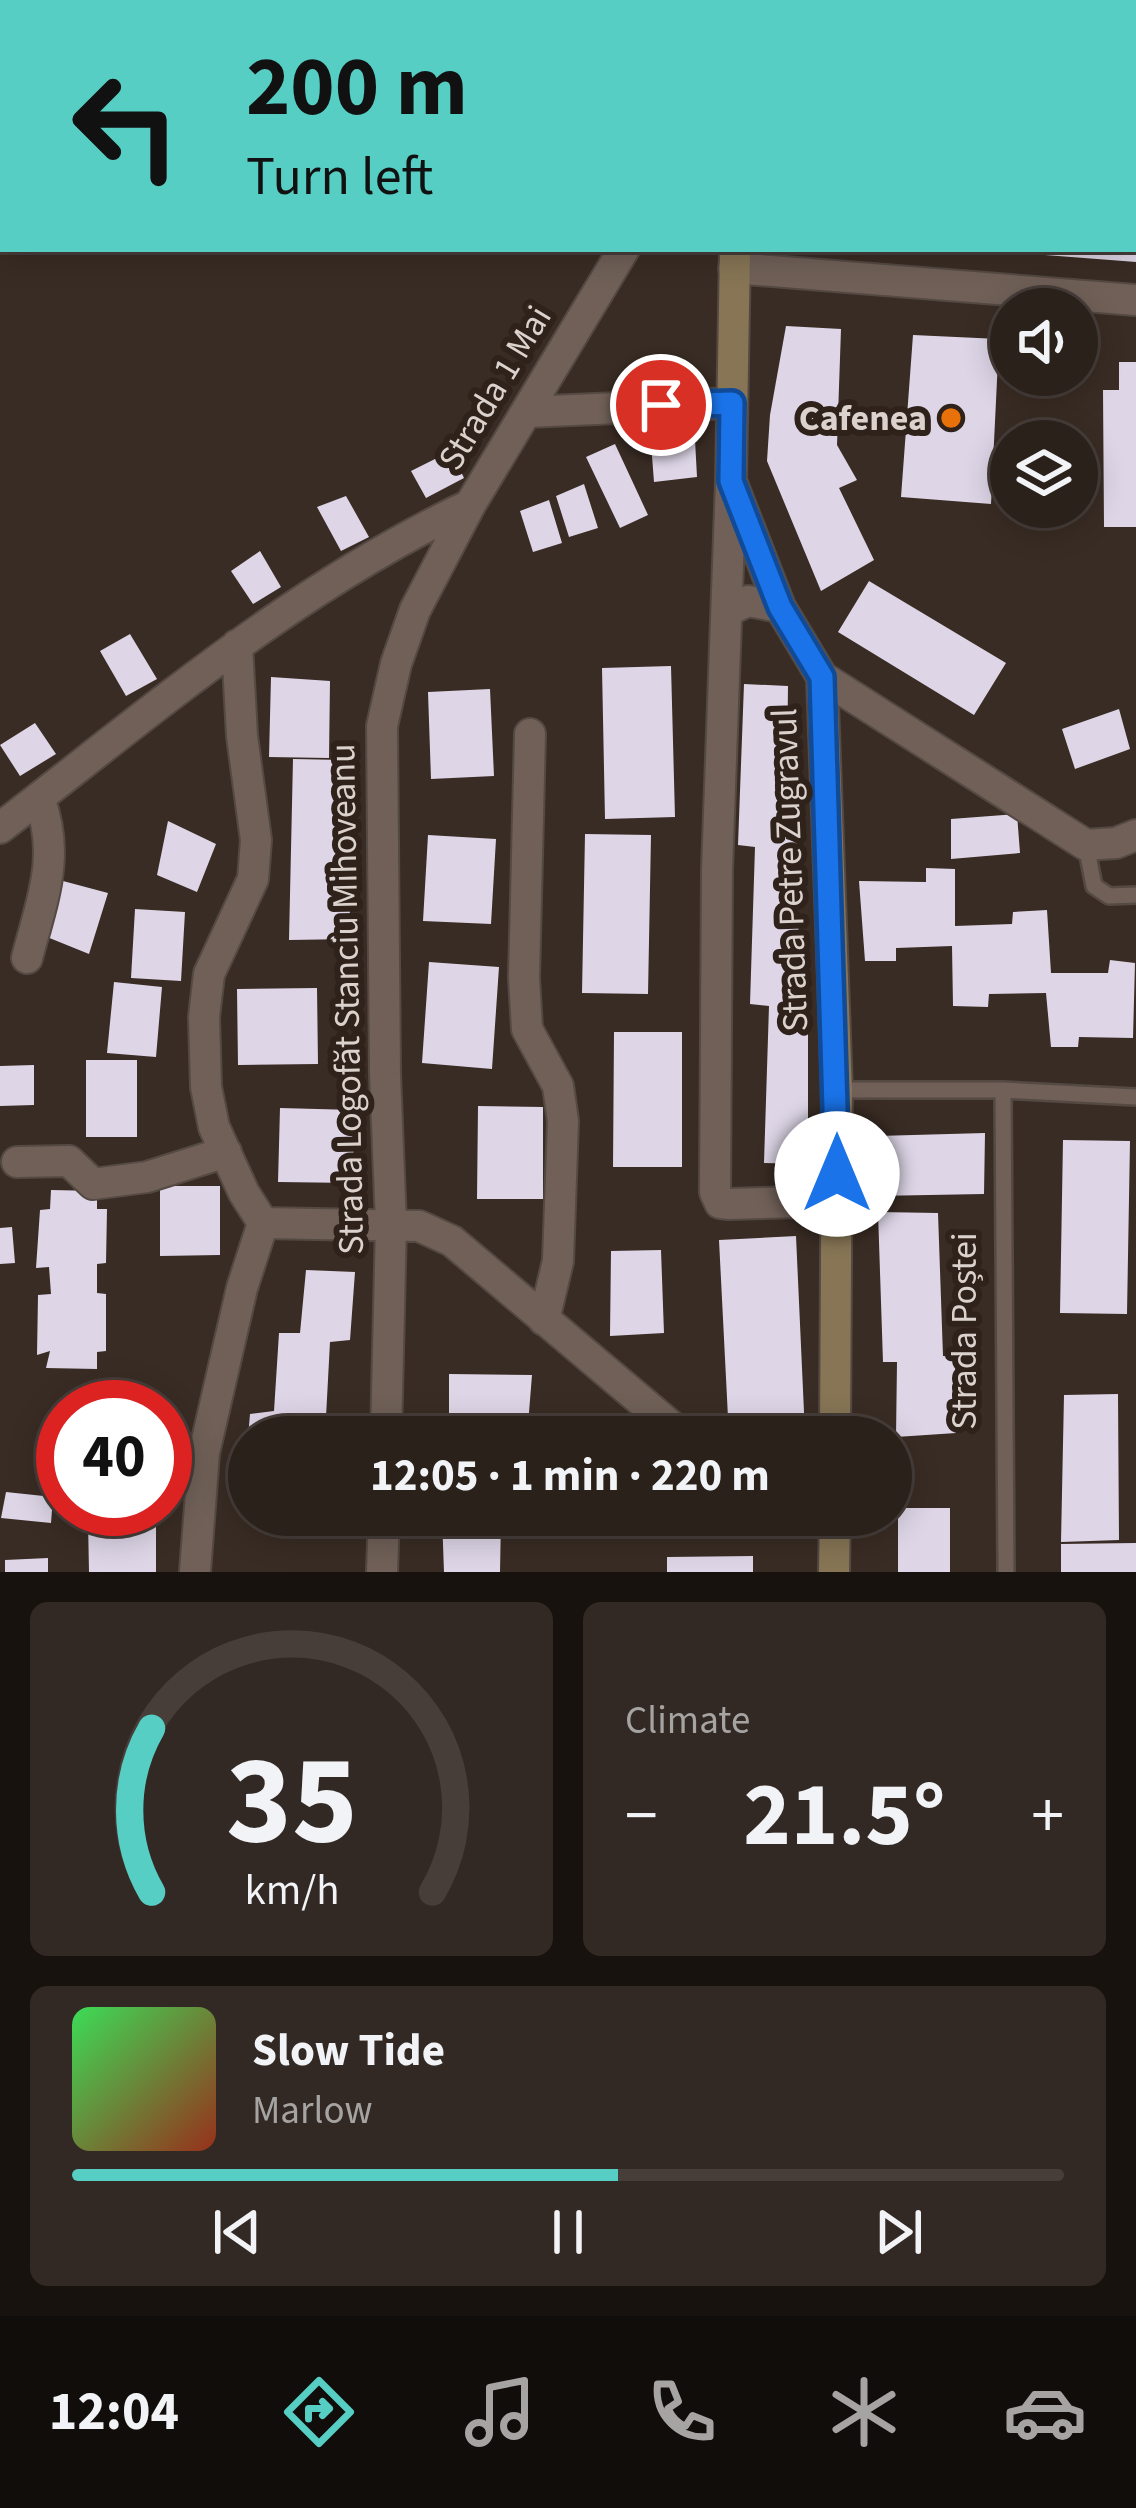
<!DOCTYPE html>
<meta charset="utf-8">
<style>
:root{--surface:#2b211b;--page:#332924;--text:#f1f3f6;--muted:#a6a3a3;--line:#473e3a;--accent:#56cec3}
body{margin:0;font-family:"Source Sans 3",sans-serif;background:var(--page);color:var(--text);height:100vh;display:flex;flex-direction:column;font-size:45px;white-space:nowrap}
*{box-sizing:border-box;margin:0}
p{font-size:39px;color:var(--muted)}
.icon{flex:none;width:66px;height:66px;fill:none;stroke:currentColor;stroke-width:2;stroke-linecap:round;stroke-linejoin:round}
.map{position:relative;height:1572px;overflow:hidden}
.sheet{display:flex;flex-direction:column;gap:30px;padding:30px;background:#18120f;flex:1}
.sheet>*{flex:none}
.banner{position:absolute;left:0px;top:0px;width:1137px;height:252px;box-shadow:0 6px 30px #0003,0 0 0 3px var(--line);background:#56cec3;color:#111;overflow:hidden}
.controls{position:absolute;left:990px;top:288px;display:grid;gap:24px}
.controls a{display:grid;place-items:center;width:108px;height:108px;border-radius:50%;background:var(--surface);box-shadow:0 6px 30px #0003,0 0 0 3px var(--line);font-size:60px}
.speed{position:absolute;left:36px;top:1380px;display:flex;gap:24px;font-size:60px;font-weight:700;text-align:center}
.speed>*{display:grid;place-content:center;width:156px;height:156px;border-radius:50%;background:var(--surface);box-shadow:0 6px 30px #0003,0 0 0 3px var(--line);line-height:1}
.speed .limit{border:18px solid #d22;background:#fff;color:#111}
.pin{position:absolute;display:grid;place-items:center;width:102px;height:102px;color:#fff;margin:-51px;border:6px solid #fff;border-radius:50%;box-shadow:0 3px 12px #0007}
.me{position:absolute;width:132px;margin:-66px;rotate:0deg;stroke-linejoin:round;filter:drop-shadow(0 0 9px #0008)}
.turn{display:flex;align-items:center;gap:42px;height:252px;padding:0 48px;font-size:54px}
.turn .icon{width:156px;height:156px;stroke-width:2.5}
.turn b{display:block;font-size:84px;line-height:102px}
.big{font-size:90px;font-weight:700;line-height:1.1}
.sheet .widget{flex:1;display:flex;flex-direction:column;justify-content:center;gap:18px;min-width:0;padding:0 42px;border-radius:18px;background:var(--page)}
.sheet .dial{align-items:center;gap:0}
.dial svg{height:312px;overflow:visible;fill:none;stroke:var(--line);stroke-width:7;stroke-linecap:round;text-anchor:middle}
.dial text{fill:var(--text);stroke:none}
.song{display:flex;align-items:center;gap:36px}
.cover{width:144px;height:144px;border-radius:18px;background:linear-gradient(135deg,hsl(130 70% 55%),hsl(10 70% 35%))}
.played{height:12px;border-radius:6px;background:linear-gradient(90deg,var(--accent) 55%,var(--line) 55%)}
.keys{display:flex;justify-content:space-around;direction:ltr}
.heat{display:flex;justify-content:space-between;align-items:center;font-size:66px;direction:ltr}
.sheet .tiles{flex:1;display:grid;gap:30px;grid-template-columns:1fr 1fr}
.widget:last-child{grid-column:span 2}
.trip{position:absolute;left:228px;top:1416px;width:684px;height:120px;border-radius:60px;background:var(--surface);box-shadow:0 6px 30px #0003,0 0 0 3px var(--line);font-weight:700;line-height:120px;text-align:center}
.tab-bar{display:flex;height:192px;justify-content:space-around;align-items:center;background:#110d0b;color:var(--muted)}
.tab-bar .icon{width:84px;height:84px}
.tab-bar .current{color:var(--accent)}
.tab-bar b{font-size:54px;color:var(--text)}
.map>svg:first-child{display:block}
.building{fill:#ded6e7}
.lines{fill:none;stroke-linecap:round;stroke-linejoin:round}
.lane-casing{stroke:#544943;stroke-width:20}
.street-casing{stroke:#544943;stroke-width:34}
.secondary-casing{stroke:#544943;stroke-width:34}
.lane{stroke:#706058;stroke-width:15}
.street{stroke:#706058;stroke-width:30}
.secondary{stroke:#877555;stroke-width:30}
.route-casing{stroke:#114b97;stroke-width:30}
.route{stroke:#1a73e8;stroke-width:21}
.food-dot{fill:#e8710a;stroke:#2f221b;stroke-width:4.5}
.labels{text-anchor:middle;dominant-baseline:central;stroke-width:12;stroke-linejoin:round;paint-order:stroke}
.street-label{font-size:36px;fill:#dbd2cd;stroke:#2f221b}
.poi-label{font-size:36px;font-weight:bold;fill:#dbd2cd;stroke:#2f221b;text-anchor:end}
</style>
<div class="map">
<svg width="1136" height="1572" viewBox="0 0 1136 1572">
<rect width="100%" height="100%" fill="#392c24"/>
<!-- building -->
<path class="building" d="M1006 249H1136V262L1006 252Z
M786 326 841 329 837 445 857 480 839 488 874 560 821 591 767 461 770 415Z
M913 335 999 339 991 504 901 497Z
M1119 362H1136V527H1104L1103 390H1119Z
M695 440 697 477 654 482 651 443Z
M615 444 648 515 620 528 586 457Z
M451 451 464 478 426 498 411 471Z
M584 484 598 528 569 537 556 496Z
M346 496 369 537 341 551 317 507Z
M549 500 562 543 533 552 520 511Z
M260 551 281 587 253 604 231 571Z
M869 581 1006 663 974 715 838 632Z
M130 634 157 679 126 696 100 651Z
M671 666 675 817 605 819 602 668Z
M271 677 330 681 329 758 269 757Z
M744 684 788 686 786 839 799 843 798 1000 808 1002V1164L764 1163 769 1006 750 1004 755 847 738 845Z
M490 689 494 776 431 779 428 692Z
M1119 709 1130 749 1075 769 1062 729Z
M35 723 56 754 20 776 0 745Z
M293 759 343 760 351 939 289 940Z
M1017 814 1020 853 951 859V819Z
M168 821 216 844 197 892 157 875Z
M585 834 651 835 648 994 582 993Z
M428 835 496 839 491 924 423 921Z
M926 868 955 869V926L1012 924 1013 912 1047 910 1051 973H1108L1110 960 1135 963 1133 1038 1079 1037 1078 1047H1051L1046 993 989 994 988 1007 953 1006 952 946 896 948V961H865L859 881 926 882Z
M63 881 108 893 89 954 47 937Z
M135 909 185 912 181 981 131 978Z
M429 962 499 967 492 1069 422 1063Z
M114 982 162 987 156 1057 107 1053Z
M317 988 318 1064 238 1065 237 989Z
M614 1032H682V1167H613Z
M86 1060H137V1137H86Z
M34 1065V1105L0 1106V1066Z
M478 1106 543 1107V1199H477Z
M280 1108 354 1110 353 1183 278 1182Z
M985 1133 984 1194 874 1196 877 1136Z
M1063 1140 1130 1141 1127 1314 1060 1313Z
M160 1186H220V1255L160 1256Z
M51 1190 97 1191V1209H107L106 1263 97 1264V1293L106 1294V1351L97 1352V1369L46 1368 50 1351 37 1355 38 1295 51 1294 49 1267 36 1268 40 1210 50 1209Z
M878 1212 938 1213 943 1356 955 1357 956 1433 896 1437 897 1362H883Z
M12 1227 15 1263 0 1264V1228Z
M796 1236 805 1434 729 1437 719 1240Z
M661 1250 664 1333 610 1336 611 1251Z
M306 1270 355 1272 350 1340 330 1342 326 1417 301 1418V1437H248L250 1414 274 1411 279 1333H300Z
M449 1374 532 1375 528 1425 449 1428Z
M1118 1394 1119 1540 1061 1542 1064 1395Z
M6 1492 53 1497 51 1523 1 1518Z
M898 1508H950V1572H898Z
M97 1509H145V1522H156V1572H89L88 1521H97Z
M553 1515H640L641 1524 553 1525Z
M442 1516 501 1519 500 1572H444Z
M1136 1543V1572H1061V1544Z
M753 1556V1572H667V1557Z
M48 1558V1572H5V1560Z"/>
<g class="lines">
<defs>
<path id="lane" d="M1086 845 1094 886 1109 896 1136 895
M837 1090H1003L1136 1097
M1003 1090 1006 1572"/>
<path id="street" d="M1025 3 1028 0
M1134 168H1136
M734 268 1136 300
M527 412 732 403
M731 481 717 870 715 1192 720 1203 729 1204 837 1201
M727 611 748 601 780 607
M237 645 242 736 256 840 253 879 209 974 204 1017 206 1087 214 1127 244 1193 263 1223
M822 677 1086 845 1116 843 1136 835
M530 734 524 978 527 1029 558 1086 563 1121 558 1261 544 1320
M0 828C152 711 296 587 470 505
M27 958C42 900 61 856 39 798
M17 1162 69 1161 93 1184 147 1177 226 1152
M263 1223 419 1226 452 1241 684 1437
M386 1437 391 1224 385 1074 382 726 396 664 415 610 470 505 624 249
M195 1572 204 1453 242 1288 263 1223
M382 1572 384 1515"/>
<path id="secondary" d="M772 3 774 0
M735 249 731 481 780 607 822 677 837 1090 835 1437
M834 1572 835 1515"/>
</defs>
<!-- lane casing -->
<use href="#lane" class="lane-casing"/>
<!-- street casing -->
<use href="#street" class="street-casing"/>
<!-- secondary casing -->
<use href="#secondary" class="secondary-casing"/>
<!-- lane -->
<use href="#lane" class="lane"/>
<!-- street -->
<use href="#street" class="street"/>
<!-- secondary -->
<use href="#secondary" class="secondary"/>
</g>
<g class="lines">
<defs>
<path id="route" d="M661 405 732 403 731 481 780 607 822 677 837 1174"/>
</defs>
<!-- route casing -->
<use href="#route" class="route-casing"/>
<!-- route -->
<use href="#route" class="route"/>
</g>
<!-- markers -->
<circle class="food-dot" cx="951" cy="418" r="12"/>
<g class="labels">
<!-- street labels -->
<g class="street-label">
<text transform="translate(495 388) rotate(-59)">Strada 1 Mai</text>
<text transform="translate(790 870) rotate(-92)">Strada Petre Zugravul</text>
<text transform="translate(347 999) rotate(-91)">Strada Logofăt Stanciu Mihoveanu</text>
<text transform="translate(964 1331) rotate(-90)">Strada Poștei</text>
</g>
<!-- poi labels -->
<g class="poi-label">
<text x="927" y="418">Cafenea</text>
</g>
</g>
</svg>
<div class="controls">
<a><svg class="icon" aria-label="sound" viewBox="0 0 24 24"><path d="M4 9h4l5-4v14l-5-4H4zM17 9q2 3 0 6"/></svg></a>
<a><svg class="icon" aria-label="layers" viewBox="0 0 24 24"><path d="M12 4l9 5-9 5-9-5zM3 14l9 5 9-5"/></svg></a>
</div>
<div class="speed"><div class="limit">40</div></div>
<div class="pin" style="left:661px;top:405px;background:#d93025"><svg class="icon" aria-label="arrive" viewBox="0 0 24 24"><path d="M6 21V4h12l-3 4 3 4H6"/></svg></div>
<svg class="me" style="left:837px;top:1174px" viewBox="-20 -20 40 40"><circle r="19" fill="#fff"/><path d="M0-13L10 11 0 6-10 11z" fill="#1a73e8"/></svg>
<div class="trip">12:05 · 1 min · 220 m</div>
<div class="banner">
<div class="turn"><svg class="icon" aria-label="left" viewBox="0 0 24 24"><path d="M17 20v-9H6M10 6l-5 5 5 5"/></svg><div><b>200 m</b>Turn left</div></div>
</div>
</div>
<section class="sheet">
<div class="tiles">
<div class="widget dial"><svg viewBox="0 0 100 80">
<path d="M14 69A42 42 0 1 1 86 69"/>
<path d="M14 69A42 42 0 0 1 14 27" stroke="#56cec3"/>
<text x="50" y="56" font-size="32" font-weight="700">35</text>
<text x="50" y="72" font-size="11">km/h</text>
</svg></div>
<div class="widget"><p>Climate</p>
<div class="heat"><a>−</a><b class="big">21.5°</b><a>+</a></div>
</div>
<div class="widget">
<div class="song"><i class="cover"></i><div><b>Slow Tide</b><p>Marlow</p></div></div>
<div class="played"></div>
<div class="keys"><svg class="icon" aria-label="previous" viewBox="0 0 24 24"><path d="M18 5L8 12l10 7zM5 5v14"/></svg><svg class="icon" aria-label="pause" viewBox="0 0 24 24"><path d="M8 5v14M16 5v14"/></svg><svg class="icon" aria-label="next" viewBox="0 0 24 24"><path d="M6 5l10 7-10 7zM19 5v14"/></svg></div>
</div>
</div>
</section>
<nav class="tab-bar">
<b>12:04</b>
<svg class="icon current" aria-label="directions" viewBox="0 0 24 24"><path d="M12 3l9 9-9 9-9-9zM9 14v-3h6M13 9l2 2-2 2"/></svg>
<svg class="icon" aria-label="music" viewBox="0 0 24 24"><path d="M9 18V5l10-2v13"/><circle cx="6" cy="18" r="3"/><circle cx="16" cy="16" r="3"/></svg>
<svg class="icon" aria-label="phone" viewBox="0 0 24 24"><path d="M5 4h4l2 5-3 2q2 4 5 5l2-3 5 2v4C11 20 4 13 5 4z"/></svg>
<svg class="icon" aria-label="climate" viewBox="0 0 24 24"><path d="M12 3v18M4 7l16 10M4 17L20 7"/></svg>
<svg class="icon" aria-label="car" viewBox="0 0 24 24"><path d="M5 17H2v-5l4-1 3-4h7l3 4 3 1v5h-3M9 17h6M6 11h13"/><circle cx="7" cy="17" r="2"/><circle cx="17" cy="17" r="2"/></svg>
</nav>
